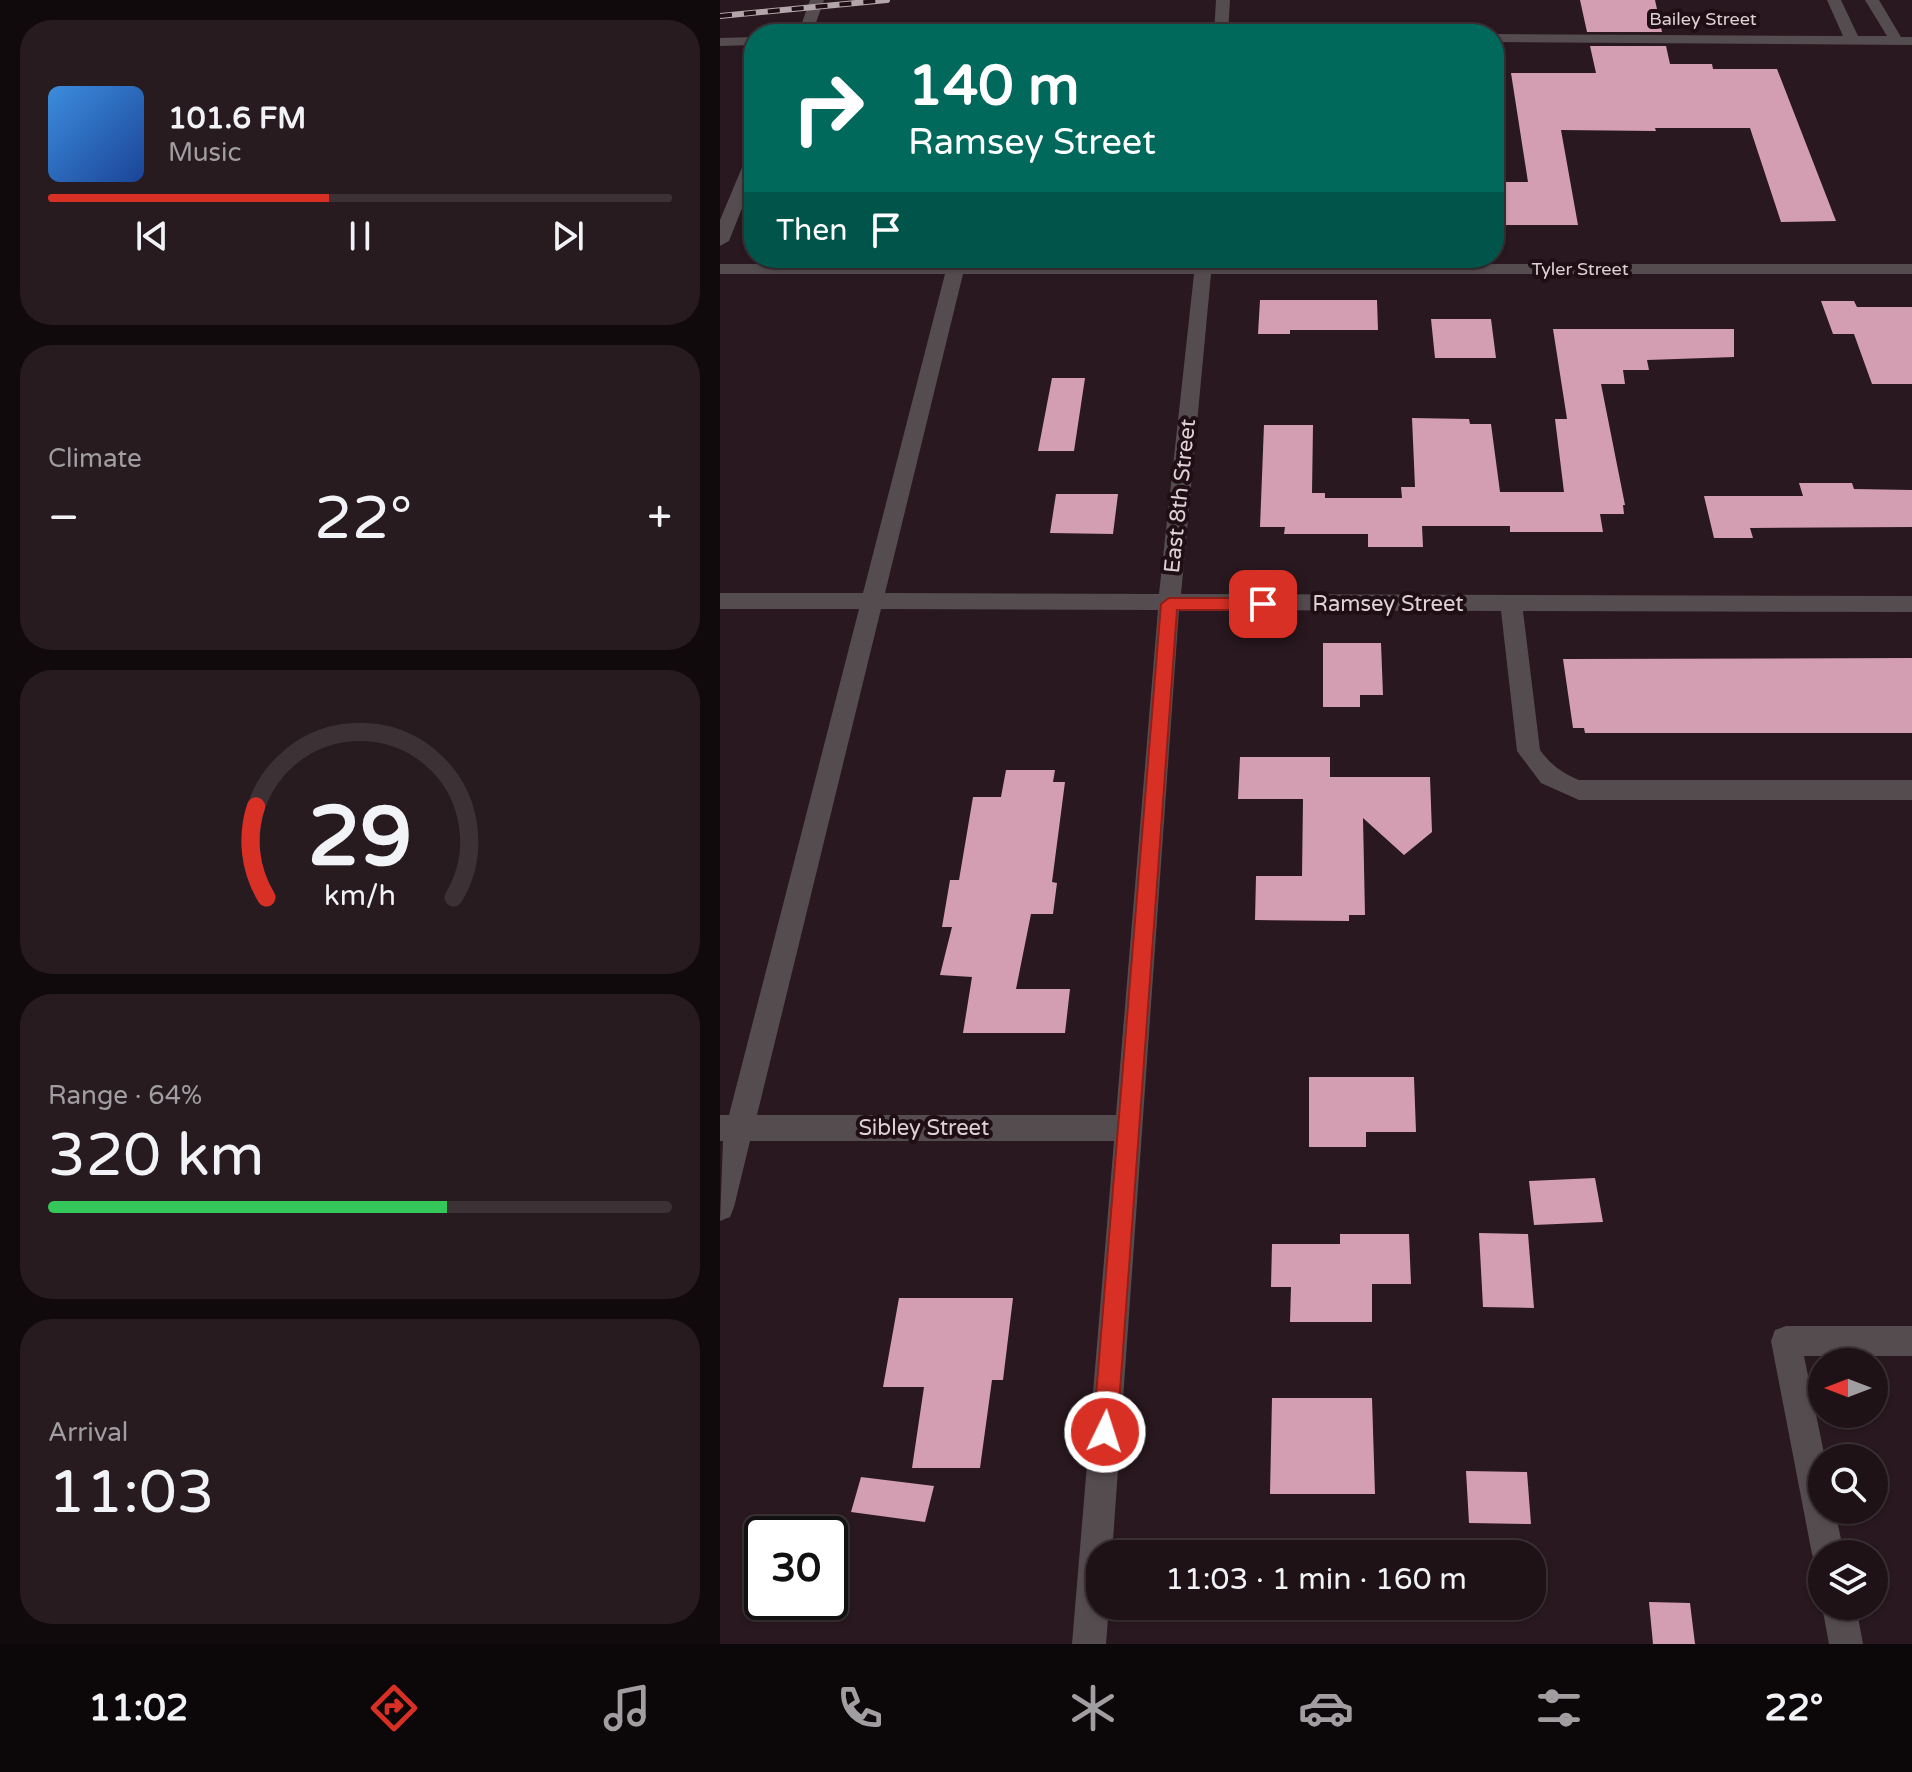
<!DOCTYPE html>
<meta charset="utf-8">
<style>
:root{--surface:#1f1217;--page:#271b20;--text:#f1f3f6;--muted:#a19ea1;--line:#3c3236;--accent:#d93025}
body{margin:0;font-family:"Varela Round",sans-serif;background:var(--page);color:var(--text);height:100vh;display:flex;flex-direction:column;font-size:30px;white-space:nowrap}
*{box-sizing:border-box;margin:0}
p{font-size:26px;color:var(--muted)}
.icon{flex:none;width:44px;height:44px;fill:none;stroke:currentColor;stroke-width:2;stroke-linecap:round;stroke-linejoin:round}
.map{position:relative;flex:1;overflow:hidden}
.side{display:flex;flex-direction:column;gap:20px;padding:20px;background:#110a0d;width:720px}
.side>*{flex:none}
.top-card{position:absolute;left:24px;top:24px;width:760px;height:244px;border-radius:32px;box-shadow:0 2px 6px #0004,0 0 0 2px var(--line);background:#00695c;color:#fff;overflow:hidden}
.needle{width:52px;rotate:270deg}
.buttons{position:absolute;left:1088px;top:1348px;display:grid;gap:16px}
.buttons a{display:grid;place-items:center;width:80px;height:80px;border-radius:50%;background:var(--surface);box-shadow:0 2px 6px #0004,0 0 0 2px var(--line);font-size:40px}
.speed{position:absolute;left:24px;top:1516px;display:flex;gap:16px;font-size:40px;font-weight:700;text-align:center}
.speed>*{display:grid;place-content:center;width:104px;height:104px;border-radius:50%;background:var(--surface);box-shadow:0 2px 6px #0004,0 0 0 2px var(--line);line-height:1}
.speed .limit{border:4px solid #111;border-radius:12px;background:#fff;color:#111}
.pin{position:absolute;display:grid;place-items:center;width:68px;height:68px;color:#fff;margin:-34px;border-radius:16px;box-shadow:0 4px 12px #0006}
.me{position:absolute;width:88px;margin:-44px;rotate:4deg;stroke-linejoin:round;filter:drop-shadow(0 0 6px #0008)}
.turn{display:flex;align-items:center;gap:28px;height:168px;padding:0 32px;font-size:36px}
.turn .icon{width:104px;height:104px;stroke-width:2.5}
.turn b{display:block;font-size:56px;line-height:68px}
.then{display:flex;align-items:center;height:76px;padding:0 32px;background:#0003;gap:16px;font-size:30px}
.big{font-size:60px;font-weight:600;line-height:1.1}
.side .card{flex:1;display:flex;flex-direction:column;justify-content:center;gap:12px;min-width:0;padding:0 28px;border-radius:32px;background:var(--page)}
.side .dial{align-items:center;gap:0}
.dial svg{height:208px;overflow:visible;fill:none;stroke:var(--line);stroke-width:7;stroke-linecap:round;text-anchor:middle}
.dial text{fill:var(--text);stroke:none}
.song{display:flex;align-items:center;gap:24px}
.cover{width:96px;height:96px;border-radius:12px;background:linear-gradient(135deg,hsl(210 70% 55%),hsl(220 70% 35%))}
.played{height:8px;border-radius:4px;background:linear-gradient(90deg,var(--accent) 45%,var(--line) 45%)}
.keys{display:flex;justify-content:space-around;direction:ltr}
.heat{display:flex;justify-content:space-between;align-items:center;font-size:44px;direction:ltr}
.charge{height:12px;border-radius:6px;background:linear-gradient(90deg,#34c759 64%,var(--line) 0)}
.trip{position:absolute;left:366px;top:1540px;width:460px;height:80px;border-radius:32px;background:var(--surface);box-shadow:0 2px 6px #0004,0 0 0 2px var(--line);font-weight:600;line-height:80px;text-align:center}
.dock{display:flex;height:128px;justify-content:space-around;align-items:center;background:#0c0709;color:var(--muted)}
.dock .icon{width:56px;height:56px}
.dock .current{color:var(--accent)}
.dock b{font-size:36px;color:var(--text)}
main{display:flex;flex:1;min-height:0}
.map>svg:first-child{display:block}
.building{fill:#d49eb2}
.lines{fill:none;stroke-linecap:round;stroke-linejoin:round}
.path{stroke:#7f7177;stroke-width:3;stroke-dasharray:3 3;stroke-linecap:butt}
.minor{fill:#554c50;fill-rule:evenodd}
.rail-casing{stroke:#b3a6ab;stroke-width:6}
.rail{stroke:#1f0f15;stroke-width:4;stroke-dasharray:12;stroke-linecap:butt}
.route{fill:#d93025;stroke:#8d1f18;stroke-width:2}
.labels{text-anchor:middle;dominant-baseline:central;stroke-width:8;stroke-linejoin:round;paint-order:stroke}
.far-street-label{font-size:18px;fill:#ddd1d6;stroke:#1f0f15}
.street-label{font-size:22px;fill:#ddd1d6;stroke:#1f0f15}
</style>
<main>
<section class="side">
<div class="card">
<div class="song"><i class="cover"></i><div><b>101.6 FM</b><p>Music</p></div></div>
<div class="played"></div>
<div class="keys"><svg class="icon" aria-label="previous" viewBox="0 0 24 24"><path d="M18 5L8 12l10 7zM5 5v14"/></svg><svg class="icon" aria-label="pause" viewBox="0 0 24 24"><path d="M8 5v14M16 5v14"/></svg><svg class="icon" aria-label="next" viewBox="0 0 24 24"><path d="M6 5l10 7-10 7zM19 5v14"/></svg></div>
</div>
<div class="card"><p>Climate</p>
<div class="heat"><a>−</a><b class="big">22°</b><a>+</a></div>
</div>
<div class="card dial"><svg viewBox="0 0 100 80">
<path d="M14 69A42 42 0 1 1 86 69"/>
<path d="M14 69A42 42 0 0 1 10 34" stroke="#d93025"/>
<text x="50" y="56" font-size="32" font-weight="700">29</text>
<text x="50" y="72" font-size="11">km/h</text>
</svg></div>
<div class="card"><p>Range · 64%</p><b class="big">320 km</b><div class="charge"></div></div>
<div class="card"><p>Arrival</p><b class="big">11:03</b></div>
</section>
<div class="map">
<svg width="1192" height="1644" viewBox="0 0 1192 1644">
<rect width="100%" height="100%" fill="#29181f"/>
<!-- building -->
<path class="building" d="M860 0H935L942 32H867Z
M870 46H946L950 64H992L993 69H1057L1116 221 1061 222 1030 128H935L936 131 841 130 858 225H774V182H808L791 73H876Z
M540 300H657L658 330H570V334H538Z
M1101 301H1134L1137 307H1192V384H1152L1134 334H1113Z
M711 319H771L776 358H715Z
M833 329H1014V357L927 360 929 370H903L905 384H881L905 505H903L904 514H880L883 532H790V526H702L703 547H648V534H564L565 527H540L544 425H593L592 493H605V498H682L681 487H695L692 418 749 419 750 424H771L780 492H844L835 419H847Z
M332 378H365L354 451H318Z
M1079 483H1132L1134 489 1192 490V527L1030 528 1033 538H994L984 496H1083Z
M336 494H398L393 534 330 533Z
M603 643H661L663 695H640V707H603Z
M1192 658V733H865L864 728H853L843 659Z
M520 757H610V777H710L712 832 684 855 643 818 645 915H629V921L535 920 536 876H582L583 799H518Z
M286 770H335L333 782H345L332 882 337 883 333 914H311L296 989H350L345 1033H243L252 977 220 975 232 927H222L230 880H239L253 797H281Z
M589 1077H694L696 1132H646V1147H589Z
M875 1178 883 1222 814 1225 809 1181Z
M759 1233 808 1234 814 1308 763 1307Z
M620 1234H689L691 1284H652V1322H570L571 1287H551L552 1244H620Z
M179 1298H293L283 1380H272L260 1468H192L204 1387H163Z
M552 1398H652L655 1494H550Z
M746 1471 807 1472 811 1524 749 1523Z
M141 1477 214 1486 205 1522 131 1512Z
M929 1602 970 1603 975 1644H933Z"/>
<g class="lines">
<!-- path -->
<path class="path" d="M529 32H755
M113 33 475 32"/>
<!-- minor -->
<path class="minor" d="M90 0H104L92 34H78Z
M496 0H510L508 34H494Z
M1107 0H1121L1138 36H1167L1145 0H1159L1181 37H1192V45L774 42 772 34 1123 36Z
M34 37V45L0 46V38Z
M34 153V178L9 241 0 246V220L26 158Z
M229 258H247L245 264H475V258H493L492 264H1192V274H491L461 594 1192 596V612L803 611 820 750C831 765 842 773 859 780H1192V800H859L821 783 797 751 781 611 459 610 392 1554H380V1606H389L386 1644H352L394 1141H30L14 1207 10 1217 0 1221 3 1141H0V1115H9L139 609H0V593H143L225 274H0V264H228ZM243 274H474L439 594 165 593ZM161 609 438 610 396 1115H37Z
M1066 1326H1192V1356H1084L1105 1458H1102V1510H1115L1124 1554H1102V1568L1096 1566 1092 1554 1051 1341 1055 1330Z
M1102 1606H1136L1143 1644H1109Z"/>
<defs>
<path id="rail" d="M0 16 167 0"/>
</defs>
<!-- rail casing -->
<use href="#rail" class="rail-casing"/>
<!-- rail -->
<use href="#rail" class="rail"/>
</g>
<!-- route -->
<path class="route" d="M449 598H543L551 604 543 610H457L397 1432 393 1440 385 1443 377 1440 373 1432 441 604Z"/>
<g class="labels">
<!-- far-street labels -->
<g class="far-street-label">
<text x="983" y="19">Bailey Street</text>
<text x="860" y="269">Tyler Street</text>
</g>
<!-- street labels -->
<g class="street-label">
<text transform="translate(460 496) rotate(-84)">East 8th Street</text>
<text x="668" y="604">Ramsey Street</text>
<text x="204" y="1128">Sibley Street</text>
</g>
</g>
</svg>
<div class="buttons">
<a><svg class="needle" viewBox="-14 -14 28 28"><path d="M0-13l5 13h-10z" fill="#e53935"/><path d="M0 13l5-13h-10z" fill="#a19ea1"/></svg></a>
<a><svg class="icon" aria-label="search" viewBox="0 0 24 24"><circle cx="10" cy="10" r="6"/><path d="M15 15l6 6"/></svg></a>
<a><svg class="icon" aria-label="layers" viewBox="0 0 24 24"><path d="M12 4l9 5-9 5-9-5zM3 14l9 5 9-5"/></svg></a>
</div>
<div class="speed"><div class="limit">30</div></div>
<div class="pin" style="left:543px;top:604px;background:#d93025"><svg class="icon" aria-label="arrive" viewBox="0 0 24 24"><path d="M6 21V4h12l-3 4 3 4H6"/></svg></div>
<svg class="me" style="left:385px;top:1432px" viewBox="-20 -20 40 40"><circle r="17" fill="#d93025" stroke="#fff" stroke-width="3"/><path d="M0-11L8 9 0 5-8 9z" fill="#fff"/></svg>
<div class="trip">11:03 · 1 min · 160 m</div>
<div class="top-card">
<div class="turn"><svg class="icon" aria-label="right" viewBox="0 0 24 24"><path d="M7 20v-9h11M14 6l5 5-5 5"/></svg><div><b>140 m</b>Ramsey Street</div></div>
<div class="then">Then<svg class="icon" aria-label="arrive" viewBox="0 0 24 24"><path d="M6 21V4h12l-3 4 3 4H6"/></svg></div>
</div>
</div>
</main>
<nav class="dock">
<b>11:02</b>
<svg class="icon current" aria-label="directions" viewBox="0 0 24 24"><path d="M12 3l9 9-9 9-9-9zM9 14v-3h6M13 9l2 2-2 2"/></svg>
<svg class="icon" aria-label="music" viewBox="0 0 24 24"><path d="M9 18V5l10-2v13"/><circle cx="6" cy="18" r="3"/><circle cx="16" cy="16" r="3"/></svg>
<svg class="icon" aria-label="phone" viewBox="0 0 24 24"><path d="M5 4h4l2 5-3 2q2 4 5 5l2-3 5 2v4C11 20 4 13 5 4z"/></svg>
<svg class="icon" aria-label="climate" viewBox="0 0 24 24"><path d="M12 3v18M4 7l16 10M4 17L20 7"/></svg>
<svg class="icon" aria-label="car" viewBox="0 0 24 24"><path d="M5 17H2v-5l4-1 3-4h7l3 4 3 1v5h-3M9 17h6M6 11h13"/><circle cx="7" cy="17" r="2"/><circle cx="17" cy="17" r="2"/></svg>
<svg class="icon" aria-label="filters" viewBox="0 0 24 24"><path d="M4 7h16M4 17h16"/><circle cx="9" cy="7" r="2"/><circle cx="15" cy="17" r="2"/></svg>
<b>22°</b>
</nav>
